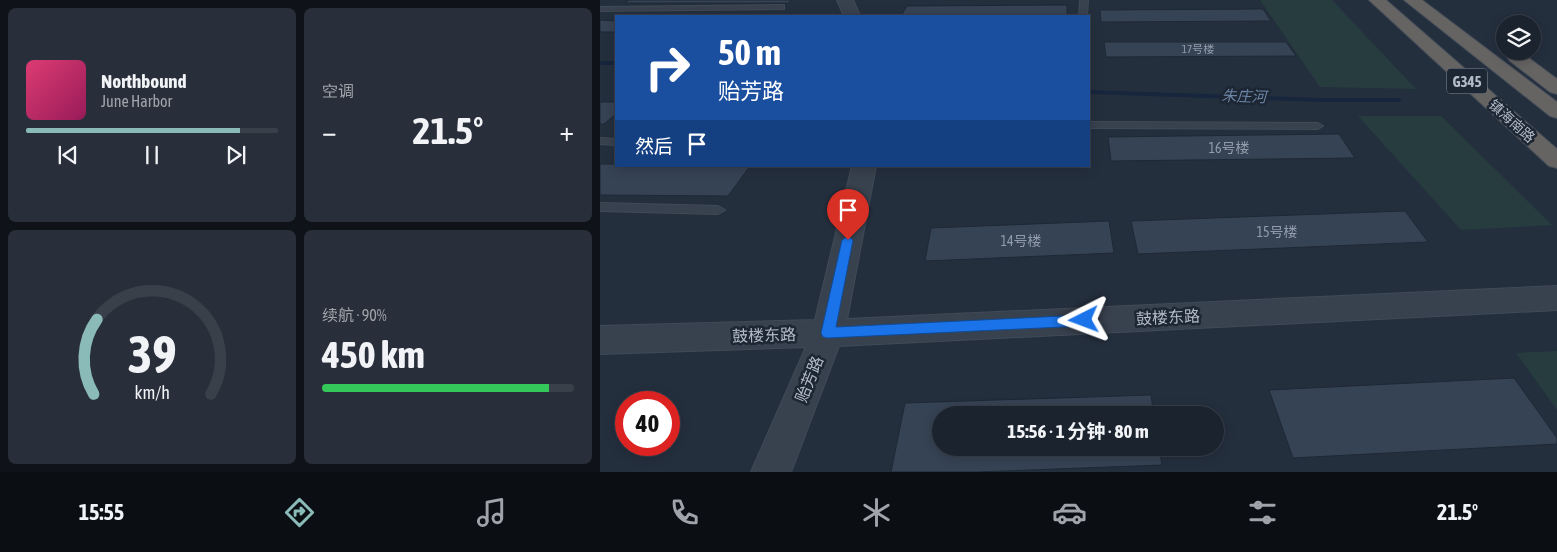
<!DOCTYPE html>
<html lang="zh">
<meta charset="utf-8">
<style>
:root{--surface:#1b232e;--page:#282f3a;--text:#f1f3f6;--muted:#a0a4aa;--line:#39404a;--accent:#8bbbb9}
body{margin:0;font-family:"Asap Condensed","Noto Sans SC",sans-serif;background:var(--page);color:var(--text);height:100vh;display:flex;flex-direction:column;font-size:19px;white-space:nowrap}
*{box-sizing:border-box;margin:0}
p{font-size:16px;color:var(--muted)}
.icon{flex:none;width:28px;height:28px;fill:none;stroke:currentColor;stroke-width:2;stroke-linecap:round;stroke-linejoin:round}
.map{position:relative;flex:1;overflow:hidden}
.side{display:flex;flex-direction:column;gap:8px;padding:8px;background:#0f1319;width:600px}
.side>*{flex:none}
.banner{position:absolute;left:15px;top:15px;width:475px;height:152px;border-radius:0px;box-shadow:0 2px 12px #0003,0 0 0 1px var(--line);background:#1a4fa0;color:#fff;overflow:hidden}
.controls{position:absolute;left:896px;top:15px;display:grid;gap:10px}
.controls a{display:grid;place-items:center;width:45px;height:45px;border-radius:50%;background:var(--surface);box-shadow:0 2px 12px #0003,0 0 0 1px var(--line);font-size:25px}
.speed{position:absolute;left:15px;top:391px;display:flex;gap:10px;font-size:25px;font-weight:700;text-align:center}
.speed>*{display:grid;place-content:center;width:65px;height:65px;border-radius:50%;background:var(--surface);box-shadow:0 2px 12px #0003,0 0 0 1px var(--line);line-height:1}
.speed .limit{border:8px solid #d22;background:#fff;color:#111}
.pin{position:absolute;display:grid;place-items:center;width:42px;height:42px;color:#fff;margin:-51px -21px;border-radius:50% 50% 50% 0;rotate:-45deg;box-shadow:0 0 5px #0007}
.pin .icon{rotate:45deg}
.me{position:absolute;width:55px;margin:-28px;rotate:267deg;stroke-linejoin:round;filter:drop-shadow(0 0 4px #0008)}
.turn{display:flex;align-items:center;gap:18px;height:105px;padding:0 20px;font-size:22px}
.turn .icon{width:65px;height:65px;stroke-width:2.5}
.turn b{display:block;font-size:35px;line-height:42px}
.then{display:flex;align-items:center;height:48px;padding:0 20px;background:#0003;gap:10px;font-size:19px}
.big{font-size:38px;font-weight:700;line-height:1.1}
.side .widget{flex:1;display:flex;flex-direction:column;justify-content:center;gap:8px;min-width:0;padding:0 18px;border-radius:8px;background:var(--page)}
.side .dial{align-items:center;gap:0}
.dial svg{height:130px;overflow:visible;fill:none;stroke:var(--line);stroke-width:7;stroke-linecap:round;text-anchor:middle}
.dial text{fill:var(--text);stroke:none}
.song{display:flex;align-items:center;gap:15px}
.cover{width:60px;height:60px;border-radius:8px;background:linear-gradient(135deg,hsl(340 70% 55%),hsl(330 70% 35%))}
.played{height:5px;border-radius:2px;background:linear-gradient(90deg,var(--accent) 85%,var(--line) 85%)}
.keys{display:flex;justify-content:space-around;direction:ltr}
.heat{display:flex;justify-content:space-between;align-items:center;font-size:28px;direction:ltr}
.charge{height:8px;border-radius:4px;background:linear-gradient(90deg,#34c759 90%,var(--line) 0)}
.side .tiles{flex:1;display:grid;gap:8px;grid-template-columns:repeat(2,1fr)}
.trip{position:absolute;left:332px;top:406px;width:292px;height:50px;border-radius:25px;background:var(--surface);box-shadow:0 2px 12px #0003,0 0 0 1px var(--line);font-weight:700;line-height:50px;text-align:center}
.dock{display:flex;height:80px;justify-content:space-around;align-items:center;background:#0b0e12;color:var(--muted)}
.dock .icon{width:35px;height:35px}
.dock .active{color:var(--accent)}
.dock b{font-size:22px;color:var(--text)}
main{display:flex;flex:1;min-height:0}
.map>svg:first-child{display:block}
.green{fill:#263c3f}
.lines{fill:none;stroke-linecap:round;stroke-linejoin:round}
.stream{fill:#17263c;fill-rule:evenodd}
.building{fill:#364354;stroke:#1f2835}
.service-casing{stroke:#414a57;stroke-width:2}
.tertiary-casing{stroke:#414a57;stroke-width:2}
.trunk-casing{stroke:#434c59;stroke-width:2}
.service{fill:#38414e;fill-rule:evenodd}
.tertiary{fill:#38414e;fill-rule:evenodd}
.trunk{fill:#656462;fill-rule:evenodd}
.route{fill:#1a73e8;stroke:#114b97}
.labels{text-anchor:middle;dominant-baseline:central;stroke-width:5;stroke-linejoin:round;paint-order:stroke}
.far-number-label{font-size:11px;fill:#929caa}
.far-street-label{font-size:14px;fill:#b4bcc9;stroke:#1d2633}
.number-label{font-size:14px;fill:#929caa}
.shield{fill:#1d2633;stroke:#878f9c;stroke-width:1}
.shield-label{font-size:15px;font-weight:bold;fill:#b4bcc9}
.far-water-label{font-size:15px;font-style:italic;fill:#6d86a8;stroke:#1d2633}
.street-label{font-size:16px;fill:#b4bcc9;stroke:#1d2633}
</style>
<main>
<section class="side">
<div class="tiles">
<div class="widget">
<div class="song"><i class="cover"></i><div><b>Northbound</b><p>June Harbor</p></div></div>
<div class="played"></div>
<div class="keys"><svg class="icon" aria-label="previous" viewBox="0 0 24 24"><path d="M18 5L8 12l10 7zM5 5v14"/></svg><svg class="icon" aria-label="pause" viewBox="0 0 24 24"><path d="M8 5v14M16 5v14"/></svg><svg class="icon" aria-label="next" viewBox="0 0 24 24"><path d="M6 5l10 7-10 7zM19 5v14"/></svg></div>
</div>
<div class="widget"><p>空调</p>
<div class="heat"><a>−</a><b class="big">21.5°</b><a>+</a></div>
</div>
<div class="widget dial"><svg viewBox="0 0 100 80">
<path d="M14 69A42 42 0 1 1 86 69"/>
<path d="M14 69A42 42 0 0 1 16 23" stroke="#8bbbb9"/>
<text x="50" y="56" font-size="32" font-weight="700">39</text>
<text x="50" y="72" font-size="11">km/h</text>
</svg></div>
<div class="widget"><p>续航 · 90%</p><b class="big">450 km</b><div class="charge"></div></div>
</div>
</section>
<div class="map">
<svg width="957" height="472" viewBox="0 0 957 472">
<rect width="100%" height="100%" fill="#242f3e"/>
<!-- green -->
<path class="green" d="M660 0H732L816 89 720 87Z
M758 116H841L952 225 861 230Z
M957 351V410L916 353Z"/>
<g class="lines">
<!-- stream -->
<path class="stream" d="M0 61H16V65H0Z
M489 90 722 98H799L802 100 799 102H722L489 94Z"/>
</g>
<!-- building -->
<path class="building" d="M29 0H191L188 3H25Z
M467 5V16H301L307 6Z
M663 9 671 21 501 22 500 10Z
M0 20 16 21V32H0Z
M504 42H686L696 56 506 57Z
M0 102H16V114L4 124H0Z
M739 134 755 158 511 161 508 137Z
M0 164H16V166H150L128 196 0 195Z
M805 211 828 242 538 254 531 221Z
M509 221 514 253 325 261 331 228Z
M914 378 957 438V444L693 458 669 390Z
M551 395 554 415H341V448H559L562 465 377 472H291L305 403Z"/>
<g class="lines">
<defs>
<path id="service" d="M480 0H488L487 16H479Z
M184 5V9H181L0 11V7Z
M489 122 718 123 723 126 718 129 489 128Z
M0 138 16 139V145L0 144Z
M0 203 118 206 125 210 118 214 0 211Z"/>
<path id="tertiary" d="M237 0H253L260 16H244Z
M252 166H276L247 319 957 286V310L239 346 191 472H151L206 347 0 354V326L215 320Z"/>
<path id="trunk" d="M769 0H786L957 149V168L949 166Z
M804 0H822L957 102V118L950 116Z
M916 52 922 53 957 79V94L950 92 910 61 907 57 910 53Z"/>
</defs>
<!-- service casing -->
<use href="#service" class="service-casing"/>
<!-- tertiary casing -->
<use href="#tertiary" class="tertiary-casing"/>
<!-- trunk casing -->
<use href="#trunk" class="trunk-casing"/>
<!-- service -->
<use href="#service" class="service"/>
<!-- tertiary -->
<use href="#tertiary" class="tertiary"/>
<!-- trunk -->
<use href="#trunk" class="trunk"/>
</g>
<!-- route -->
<path class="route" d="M248 236 253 240 236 327 484 315 489 317 491 320 489 324 484 326 228 338 223 337 221 333 242 240Z"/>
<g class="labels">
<!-- far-number labels -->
<g class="far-number-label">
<text x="598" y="49">17号楼</text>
</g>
<!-- far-street labels -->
<g class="far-street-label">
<text transform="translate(912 121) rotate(42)">镇海南路</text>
</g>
<!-- number labels -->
<g class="number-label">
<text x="629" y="148">16号楼</text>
<text x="677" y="232">15号楼</text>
<text x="421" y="241">14号楼</text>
</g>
<!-- shield labels -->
<rect class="shield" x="847" y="68.5" width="40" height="25" rx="4"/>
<g class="shield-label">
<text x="867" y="81">G345</text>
</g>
<!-- far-water labels -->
<g class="far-water-label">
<text transform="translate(644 96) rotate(2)">朱庄河</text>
</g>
<!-- street labels -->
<g class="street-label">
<text transform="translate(568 317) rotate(-3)">鼓楼东路</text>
<text transform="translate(164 335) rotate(-2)">鼓楼东路</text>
<text transform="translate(209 379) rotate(-68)">贻芳路</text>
</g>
</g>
</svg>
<div class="controls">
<a><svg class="icon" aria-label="layers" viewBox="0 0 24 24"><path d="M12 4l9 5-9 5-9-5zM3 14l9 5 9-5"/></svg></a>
</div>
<div class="speed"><div class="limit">40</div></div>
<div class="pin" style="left:248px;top:240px;background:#d93025"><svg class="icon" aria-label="arrive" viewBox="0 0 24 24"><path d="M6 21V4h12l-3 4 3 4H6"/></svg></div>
<svg class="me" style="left:484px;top:320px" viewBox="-20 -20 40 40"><path d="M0-17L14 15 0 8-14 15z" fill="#1a73e8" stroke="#fff" stroke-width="4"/></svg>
<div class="trip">15:56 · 1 分钟 · 80 m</div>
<div class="banner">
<div class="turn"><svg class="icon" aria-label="right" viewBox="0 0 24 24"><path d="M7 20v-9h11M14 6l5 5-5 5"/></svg><div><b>50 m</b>贻芳路</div></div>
<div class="then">然后<svg class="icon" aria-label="arrive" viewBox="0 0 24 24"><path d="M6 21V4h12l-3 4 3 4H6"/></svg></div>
</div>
</div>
</main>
<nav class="dock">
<b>15:55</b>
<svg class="icon active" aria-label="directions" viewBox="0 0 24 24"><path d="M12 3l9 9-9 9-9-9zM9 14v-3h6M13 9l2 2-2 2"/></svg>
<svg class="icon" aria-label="music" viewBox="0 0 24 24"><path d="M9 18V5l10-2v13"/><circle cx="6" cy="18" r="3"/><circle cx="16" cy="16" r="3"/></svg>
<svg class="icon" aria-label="phone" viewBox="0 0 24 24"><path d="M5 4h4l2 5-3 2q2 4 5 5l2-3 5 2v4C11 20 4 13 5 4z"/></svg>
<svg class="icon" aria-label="climate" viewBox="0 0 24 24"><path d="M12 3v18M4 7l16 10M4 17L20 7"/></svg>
<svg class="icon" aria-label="car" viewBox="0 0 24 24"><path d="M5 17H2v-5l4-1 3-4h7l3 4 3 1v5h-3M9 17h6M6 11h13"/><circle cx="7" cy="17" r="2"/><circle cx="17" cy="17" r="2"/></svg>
<svg class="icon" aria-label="filters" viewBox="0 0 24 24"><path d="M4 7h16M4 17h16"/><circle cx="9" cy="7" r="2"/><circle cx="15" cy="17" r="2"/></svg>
<b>21.5°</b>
</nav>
